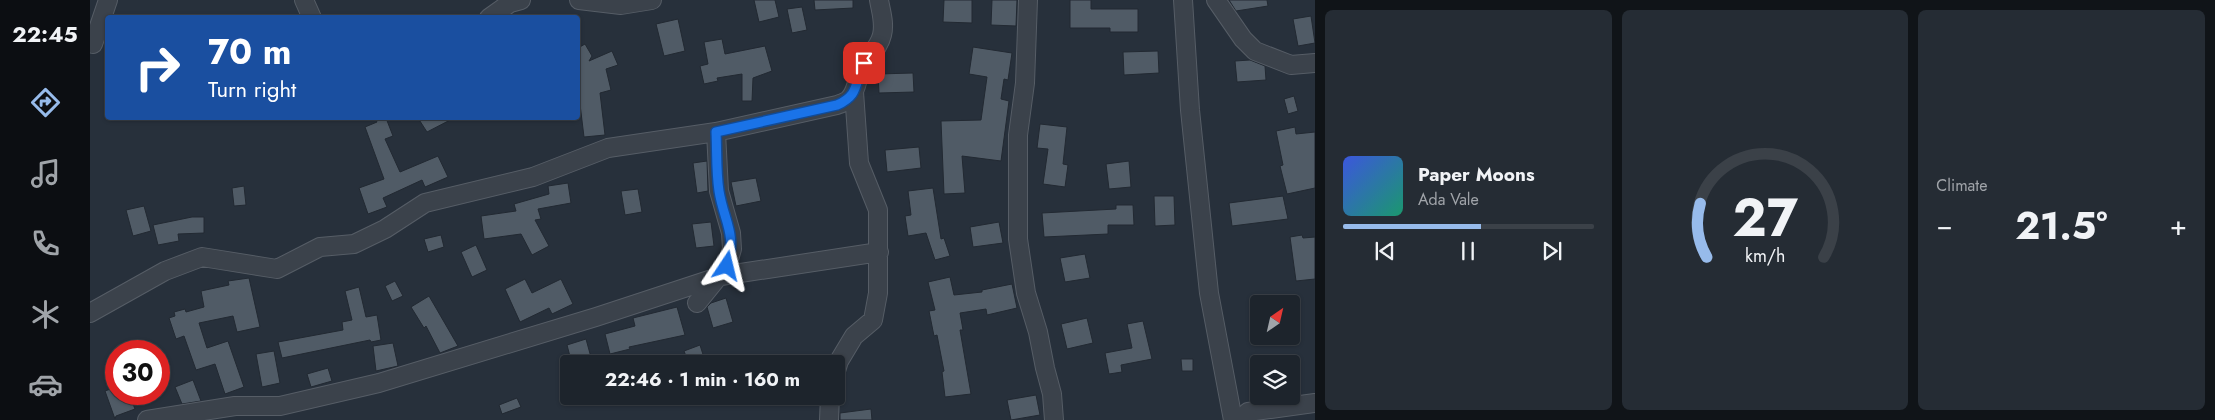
<!DOCTYPE html>
<meta charset="utf-8">
<style>
:root{--surface:#1d242c;--page:#252c34;--text:#f1f3f6;--muted:#a0a4a9;--line:#3b4148;--accent:#97bbeb}
body{margin:0;font-family:Jost,sans-serif;background:var(--page);color:var(--text);height:100vh;display:flex;flex-direction:column;font-size:19px;white-space:nowrap}
*{box-sizing:border-box;margin:0}
p{font-size:16px;color:var(--muted)}
.icon{flex:none;width:28px;height:28px;fill:none;stroke:currentColor;stroke-width:2;stroke-linecap:round;stroke-linejoin:round}
.map{position:relative;flex:1;overflow:hidden}
.side{display:flex;flex-direction:column;gap:10px;padding:10px;background:#101418;width:900px}
.side>*{flex:none}
.guide{position:absolute;left:15px;top:15px;width:475px;height:105px;border-radius:5px;box-shadow:0 1px 4px #0004,0 0 0 1px var(--line);background:#1a4fa0;color:#fff;overflow:hidden}
.needle{width:32px;rotate:34deg}
.controls{position:absolute;left:1160px;top:295px;display:grid;gap:10px}
.controls a{display:grid;place-items:center;width:50px;height:50px;border-radius:5px;background:var(--surface);box-shadow:0 1px 4px #0004,0 0 0 1px var(--line);font-size:25px}
.speed{position:absolute;left:15px;top:340px;display:flex;gap:10px;font-size:25px;font-weight:700;text-align:center}
.speed>*{display:grid;place-content:center;width:65px;height:65px;border-radius:50%;background:var(--surface);box-shadow:0 1px 4px #0004,0 0 0 1px var(--line);line-height:1}
.speed .limit{border:8px solid #d22;background:#fff;color:#111}
.pin{position:absolute;display:grid;place-items:center;width:42px;height:42px;color:#fff;margin:-21px;border-radius:10px;box-shadow:0 2px 8px #0006}
.me{position:absolute;width:55px;margin:-28px;rotate:10deg;stroke-linejoin:round;filter:drop-shadow(0 0 4px #0008)}
.turn{display:flex;align-items:center;gap:18px;height:105px;padding:0 20px;font-size:22px}
.turn .icon{width:65px;height:65px;stroke-width:2.5}
.turn b{display:block;font-size:35px;line-height:42px}
.big{font-size:38px;font-weight:700;line-height:1.1}
.side .widget{flex:1;display:flex;flex-direction:column;justify-content:center;gap:8px;min-width:0;padding:0 18px;border-radius:8px;background:var(--page)}
.side .dial{align-items:center;gap:0}
.dial svg{height:130px;overflow:visible;fill:none;stroke:var(--line);stroke-width:7;stroke-linecap:round;text-anchor:middle}
.dial text{fill:var(--text);stroke:none}
.song{display:flex;align-items:center;gap:15px}
.cover{width:60px;height:60px;border-radius:8px;background:linear-gradient(135deg,hsl(230 70% 55%),hsl(160 70% 35%))}
.played{height:5px;border-radius:2px;background:linear-gradient(90deg,var(--accent) 55%,var(--line) 55%)}
.keys{display:flex;justify-content:space-around;direction:ltr}
.heat{display:flex;justify-content:space-between;align-items:center;font-size:28px;direction:ltr}
.side .tiles{flex:1;display:grid;gap:10px;grid-template-columns:repeat(3,1fr)}
.trip{position:absolute;left:470px;top:355px;width:285px;height:50px;border-radius:5px;background:var(--surface);box-shadow:0 1px 4px #0004,0 0 0 1px var(--line);font-weight:700;line-height:50px;text-align:center}
main{display:flex;flex:1;min-height:0}
.tab-bar{display:flex;flex-direction:column;width:90px;justify-content:space-around;align-items:center;background:#0c0e12;color:var(--muted)}
.tab-bar .icon{width:35px;height:35px}
.tab-bar .selected{color:var(--accent)}
.tab-bar b{font-size:22px;color:var(--text)}
.map>svg:first-child{display:block}
.building{fill:#505b66;stroke:#222932}
.lines{fill:none;stroke-linecap:round;stroke-linejoin:round}
.minor-casing{stroke:#565d66;stroke-width:20}
.minor{stroke:#3b424b;stroke-width:18}
.route-casing{stroke:#114b97;stroke-width:12}
.route{stroke:#1a73e8;stroke-width:9}
</style>
<main>
<nav class="tab-bar">
<b>22:45</b>
<svg class="icon selected" aria-label="directions" viewBox="0 0 24 24"><path d="M12 3l9 9-9 9-9-9zM9 14v-3h6M13 9l2 2-2 2"/></svg>
<svg class="icon" aria-label="music" viewBox="0 0 24 24"><path d="M9 18V5l10-2v13"/><circle cx="6" cy="18" r="3"/><circle cx="16" cy="16" r="3"/></svg>
<svg class="icon" aria-label="phone" viewBox="0 0 24 24"><path d="M5 4h4l2 5-3 2q2 4 5 5l2-3 5 2v4C11 20 4 13 5 4z"/></svg>
<svg class="icon" aria-label="climate" viewBox="0 0 24 24"><path d="M12 3v18M4 7l16 10M4 17L20 7"/></svg>
<svg class="icon" aria-label="car" viewBox="0 0 24 24"><path d="M5 17H2v-5l4-1 3-4h7l3 4 3 1v5h-3M9 17h6M6 11h13"/><circle cx="7" cy="17" r="2"/><circle cx="17" cy="17" r="2"/></svg>
</nav>
<div class="map">
<svg width="1225" height="420" viewBox="0 0 1225 420">
<rect width="100%" height="100%" fill="#27303b"/>
<!-- building -->
<path class="building" d="M664 0H685L689 17 669 22Z
M724 0H763V8L725 10Z
M854 0H882V23L853 22Z
M902 0H927L926 26 901 25Z
M980 0H1001V9H1048V32H1020V28H980Z
M1139 0H1177L1178 6 1146 11Z
M712 7 717 30 702 33 697 9Z
M1221 16 1225 43 1208 46 1203 19Z
M588 19 595 51 574 56 566 24Z
M632 39 635 54 675 46 682 71 663 78 662 101H652V74L627 78 628 81 614 84 610 66 618 64 614 42Z
M495 44 502 56 499 61 522 51 528 65 516 69 521 90 510 93 515 135 494 137 488 88V48Z
M883 47 922 53 918 80 914 79 911 99 919 101 911 161 872 156 875 193 854 194 851 121 891 120 897 77 879 74Z
M1068 51 1069 73 1034 75 1033 52Z
M1160 60 1175 66 1176 80 1147 82 1145 61Z
M823 73 824 92 789 93 788 74Z
M1204 96 1208 111 1198 114 1194 99Z
M285 118H296L303 136 295 139 310 172 348 156 358 177 335 187 332 180 293 198 297 207 278 214 269 188 294 179 275 127 287 122Z
M328 118H364L337 132Z
M950 124 977 127 973 164 978 165 975 187 953 184 958 149 947 148Z
M1205 127 1206 134 1225 132V188L1197 194 1190 166 1193 165 1186 131Z
M829 147 831 168 797 172 795 150Z
M617 161 618 191 607 193 603 163Z
M1039 161 1041 187 1019 189 1016 164Z
M666 178 671 201 646 206 641 182Z
M478 183 481 203 448 209 451 219 445 220 459 246 442 255 431 234 394 239 391 216 426 211 424 204 459 194 458 186Z
M154 186 156 205 144 206 142 188Z
M843 188 851 239 854 238 860 256 845 260 836 233 818 236 815 216 821 215 818 191Z
M548 189 552 212 535 215 531 191Z
M1064 196H1084L1085 225 1065 226Z
M1193 196 1198 219 1142 226 1139 203Z
M1026 205H1043L1044 225H1018V234L954 237 952 213 1026 209Z
M54 206 61 231 43 236 36 210Z
M102 217H114V233L88 234 89 241 68 245 63 225Z
M621 222 624 246 606 248 602 224Z
M909 222 913 243 883 247 880 227Z
M351 235 354 247 338 252 334 239Z
M1212 235 1213 238 1225 237V279L1206 281 1200 237Z
M386 245 397 270 382 277 371 252Z
M995 254 1000 278 975 282 970 258Z
M860 277 864 295 892 292V290L922 284 927 308 897 315 896 309 870 313 873 330H870L881 394 855 397 852 372 854 371 847 335 844 336 839 311 845 310 838 282Z
M159 278 170 327 147 332 143 316 109 323 117 348 138 341 154 387 135 394 125 364 106 370 94 336 86 339 79 318 85 316 84 312 95 309 96 312 114 307 111 291 139 285 138 281Z
M435 279 442 293 471 279 483 304 462 314 459 308 430 322 415 289Z
M305 281 313 296 302 301 295 286Z
M269 287 276 317 287 315 291 340 281 342 280 340 192 358 188 342 253 330 252 322 262 320 255 291Z
M339 296 368 346 350 353 336 326 334 328 321 307Z
M636 298 643 322 623 328 617 307 621 303Z
M587 307 595 335 539 347 540 349 520 354 515 334 545 326 543 318Z
M997 318 1003 343 977 349 971 324Z
M1053 321 1062 359 1031 365 1032 372 1019 374 1015 353 1042 348 1037 324Z
M496 339 502 361 482 364 477 345Z
M303 343 308 366 286 371 283 346Z
M610 345 616 364H599L594 351Z
M184 351 190 383 172 387 166 354Z
M1091 359H1103V371H1092Z
M238 368 242 381 221 387 217 374Z
M103 380 111 401 92 404 85 387Z
M26 387V394H39L45 409 26 416 25 419 15 391Z
M946 395 950 415 921 420 917 400Z
M427 398 431 407 412 414 409 405Z
M781 409 782 420H750V413Z"/>
<g class="lines">
<defs>
<path id="minor" d="M214 0 222 18
M489 0 531 5 562 0
M938 0 935 83 928 135V239L936 293 948 332 955 368 962 394 964 420
M1093 0 1100 110 1119 293 1143 420
M1126 0 1153 39 1165 51 1201 65 1225 63
M399 18 420 3 431 0
M3 44 18 0
M607 303 637 266 642 249 641 233 629 191 626 132
M0 313 75 271 112 257 187 269 230 247 264 244 295 229 335 203 443 177 518 148 626 132 747 105C752 103 757 102 760 98 768 89 767 75 773 65 779 55 789 48 792 35 795 23 791 12 789 0
M746 371 749 361 764 336 783 320 788 293V210L769 163 764 92
M57 420 145 406H190L289 383 506 317 631 276 789 252
M739 420 740 396
M1149 420 1158 412 1225 403"/>
</defs>
<!-- minor casing -->
<use href="#minor" class="minor-casing"/>
<!-- minor -->
<use href="#minor" class="minor"/>
</g>
<g class="lines">
<defs>
<path id="route" d="M637 266C647 233 634 222 629 191 626 172 627 151 626 132L747 105C770 95 764 83 774 63"/>
</defs>
<!-- route casing -->
<use href="#route" class="route-casing"/>
<!-- route -->
<use href="#route" class="route"/>
</g>
</svg>
<div class="controls">
<a><svg class="needle" viewBox="-14 -14 28 28"><path d="M0-13l5 13h-10z" fill="#e53935"/><path d="M0 13l5-13h-10z" fill="#a0a4a9"/></svg></a>
<a><svg class="icon" aria-label="layers" viewBox="0 0 24 24"><path d="M12 4l9 5-9 5-9-5zM3 14l9 5 9-5"/></svg></a>
</div>
<div class="speed"><div class="limit">30</div></div>
<div class="pin" style="left:774px;top:63px;background:#d93025"><svg class="icon" aria-label="arrive" viewBox="0 0 24 24"><path d="M6 21V4h12l-3 4 3 4H6"/></svg></div>
<svg class="me" style="left:637px;top:266px" viewBox="-20 -20 40 40"><path d="M0-17L14 15 0 8-14 15z" fill="#1a73e8" stroke="#fff" stroke-width="4"/></svg>
<div class="trip">22:46 · 1 min · 160 m</div>
<div class="guide">
<div class="turn"><svg class="icon" aria-label="right" viewBox="0 0 24 24"><path d="M7 20v-9h11M14 6l5 5-5 5"/></svg><div><b>70 m</b>Turn right</div></div>
</div>
</div>
<section class="side">
<div class="tiles">
<div class="widget">
<div class="song"><i class="cover"></i><div><b>Paper Moons</b><p>Ada Vale</p></div></div>
<div class="played"></div>
<div class="keys"><svg class="icon" aria-label="previous" viewBox="0 0 24 24"><path d="M18 5L8 12l10 7zM5 5v14"/></svg><svg class="icon" aria-label="pause" viewBox="0 0 24 24"><path d="M8 5v14M16 5v14"/></svg><svg class="icon" aria-label="next" viewBox="0 0 24 24"><path d="M6 5l10 7-10 7zM19 5v14"/></svg></div>
</div>
<div class="widget dial"><svg viewBox="0 0 100 80">
<path d="M14 69A42 42 0 1 1 86 69"/>
<path d="M14 69A42 42 0 0 1 10 36" stroke="#97bbeb"/>
<text x="50" y="56" font-size="32" font-weight="700">27</text>
<text x="50" y="72" font-size="11">km/h</text>
</svg></div>
<div class="widget"><p>Climate</p>
<div class="heat"><a>−</a><b class="big">21.5°</b><a>+</a></div>
</div>
</div>
</section>
</main>
